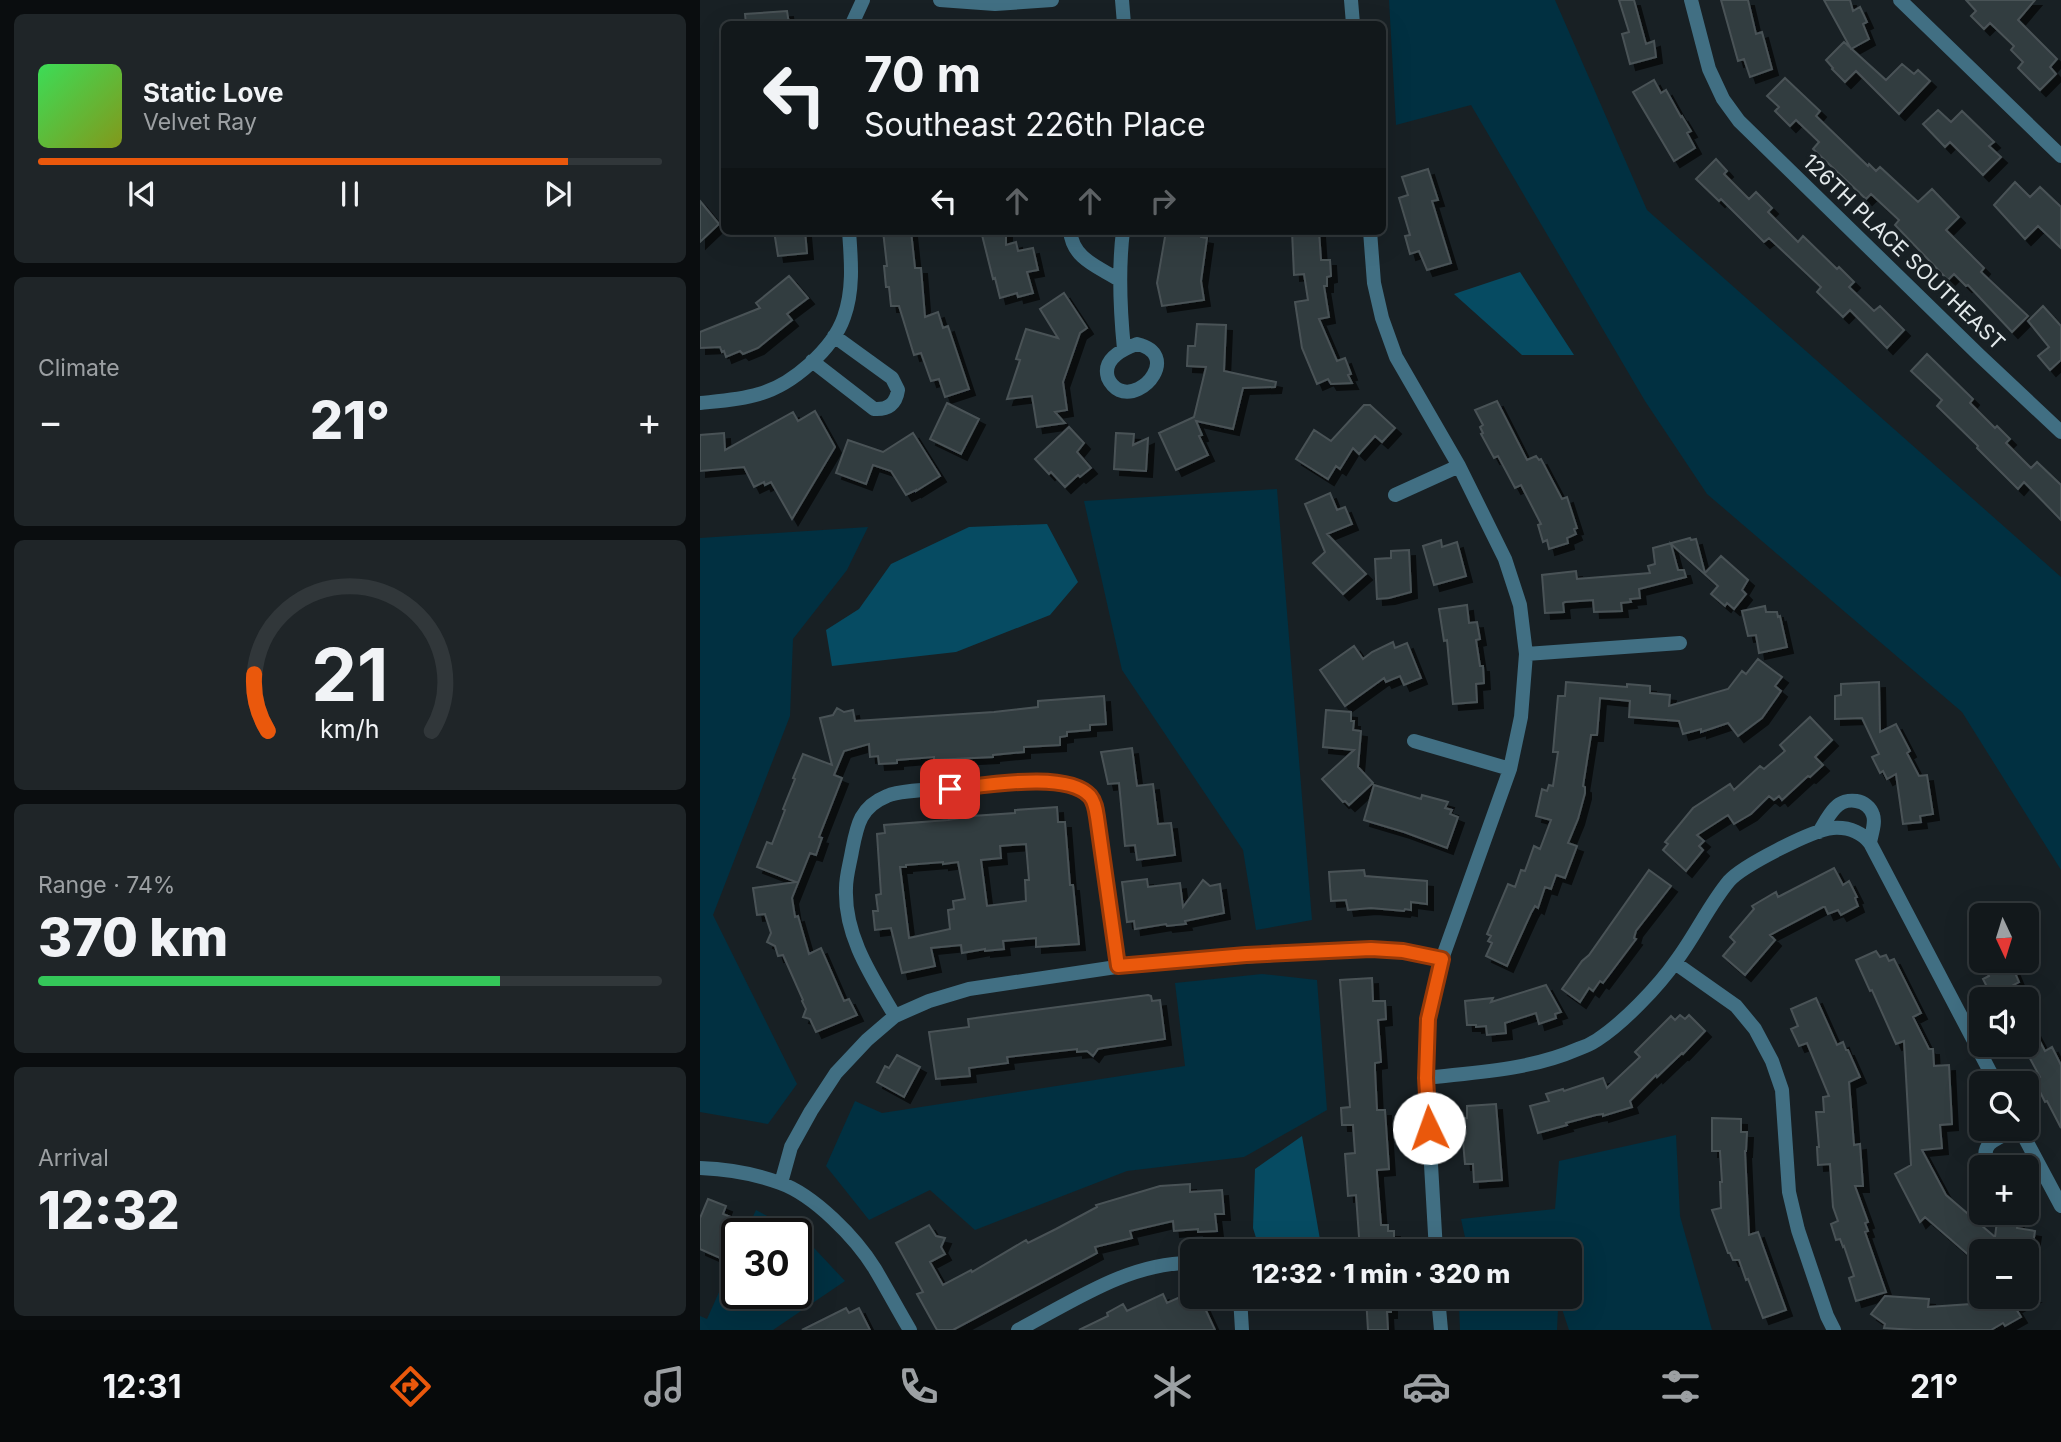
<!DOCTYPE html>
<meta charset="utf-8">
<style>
:root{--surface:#12181b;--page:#1f2528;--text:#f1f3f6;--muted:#9ca0a3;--line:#31373a;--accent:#ea580c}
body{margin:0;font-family:Inter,sans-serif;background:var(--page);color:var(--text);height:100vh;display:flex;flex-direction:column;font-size:26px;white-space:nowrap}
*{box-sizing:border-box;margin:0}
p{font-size:23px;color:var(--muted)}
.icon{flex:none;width:38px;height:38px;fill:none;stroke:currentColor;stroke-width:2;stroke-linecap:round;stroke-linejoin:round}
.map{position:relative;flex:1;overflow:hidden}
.drawer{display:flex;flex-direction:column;gap:14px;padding:14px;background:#0a0d0f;width:700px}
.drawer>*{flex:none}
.guide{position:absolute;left:21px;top:21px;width:665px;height:214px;border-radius:10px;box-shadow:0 7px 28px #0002,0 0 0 2px var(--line);background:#12181b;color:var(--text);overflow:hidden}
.needle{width:46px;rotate:176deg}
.controls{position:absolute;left:1269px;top:903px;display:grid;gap:14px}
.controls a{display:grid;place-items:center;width:70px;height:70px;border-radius:10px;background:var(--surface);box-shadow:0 7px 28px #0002,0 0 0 2px var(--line);font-size:35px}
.speed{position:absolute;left:21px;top:1218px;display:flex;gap:14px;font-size:35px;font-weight:700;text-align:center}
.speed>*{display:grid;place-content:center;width:91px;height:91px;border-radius:50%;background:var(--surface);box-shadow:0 7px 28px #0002,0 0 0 2px var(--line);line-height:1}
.speed .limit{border:4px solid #111;border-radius:10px;background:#fff;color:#111}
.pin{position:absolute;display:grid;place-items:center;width:60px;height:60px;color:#fff;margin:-30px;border-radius:14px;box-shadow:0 4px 10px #0006}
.me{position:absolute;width:77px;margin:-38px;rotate:357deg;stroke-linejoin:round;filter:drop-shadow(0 0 5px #0008)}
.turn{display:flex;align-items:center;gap:24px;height:147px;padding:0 28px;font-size:32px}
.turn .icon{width:91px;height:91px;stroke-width:2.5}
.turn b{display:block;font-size:49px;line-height:60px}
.lanes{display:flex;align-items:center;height:66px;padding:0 28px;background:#0003;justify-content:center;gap:35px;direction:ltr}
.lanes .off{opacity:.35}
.big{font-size:52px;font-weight:800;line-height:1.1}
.drawer .widget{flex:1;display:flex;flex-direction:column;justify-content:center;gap:10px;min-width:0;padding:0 24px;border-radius:10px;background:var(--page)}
.drawer .dial{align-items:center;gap:0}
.dial svg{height:182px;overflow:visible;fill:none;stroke:var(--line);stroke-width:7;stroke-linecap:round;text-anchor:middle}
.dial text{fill:var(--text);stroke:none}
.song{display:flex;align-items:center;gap:21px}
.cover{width:84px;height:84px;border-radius:10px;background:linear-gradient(135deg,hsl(130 70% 55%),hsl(70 70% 35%))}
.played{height:7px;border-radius:4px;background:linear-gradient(90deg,var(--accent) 85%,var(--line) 85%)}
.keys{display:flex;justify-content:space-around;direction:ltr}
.heat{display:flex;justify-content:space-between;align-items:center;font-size:38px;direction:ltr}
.charge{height:10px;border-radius:5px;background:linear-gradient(90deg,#34c759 74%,var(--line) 0)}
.trip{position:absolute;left:480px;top:1239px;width:402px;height:70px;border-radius:10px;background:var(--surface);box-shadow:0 7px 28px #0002,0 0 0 2px var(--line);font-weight:800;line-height:70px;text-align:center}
.tabs{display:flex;height:112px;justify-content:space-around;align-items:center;background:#070a0b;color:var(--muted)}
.tabs .icon{width:49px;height:49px}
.tabs .on{color:var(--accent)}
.tabs b{font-size:32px;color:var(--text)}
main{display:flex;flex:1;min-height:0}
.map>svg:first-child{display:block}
.green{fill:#013041}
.water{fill:#064b62}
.building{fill:#333c40;stroke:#4a5357;stroke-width:2;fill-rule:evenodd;filter:url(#shadow)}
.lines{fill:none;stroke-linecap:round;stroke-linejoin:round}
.minor{stroke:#416f83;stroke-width:14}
.route-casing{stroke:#983908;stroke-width:18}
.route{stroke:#ea580c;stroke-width:12}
.labels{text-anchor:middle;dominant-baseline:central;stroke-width:7;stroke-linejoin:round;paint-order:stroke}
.street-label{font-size:21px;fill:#e3e9eb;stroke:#182024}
</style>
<main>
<section class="drawer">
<div class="widget">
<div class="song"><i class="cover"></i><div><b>Static Love</b><p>Velvet Ray</p></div></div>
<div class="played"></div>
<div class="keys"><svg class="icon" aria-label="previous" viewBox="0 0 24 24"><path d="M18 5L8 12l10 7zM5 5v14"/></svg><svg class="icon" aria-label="pause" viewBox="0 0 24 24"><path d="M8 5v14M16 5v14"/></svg><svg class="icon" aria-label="next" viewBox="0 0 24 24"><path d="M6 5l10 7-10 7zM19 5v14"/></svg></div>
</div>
<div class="widget"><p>Climate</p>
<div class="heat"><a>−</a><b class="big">21°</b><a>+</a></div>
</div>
<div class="widget dial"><svg viewBox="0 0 100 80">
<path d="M14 69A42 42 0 1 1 86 69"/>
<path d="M14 69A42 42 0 0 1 8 44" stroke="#ea580c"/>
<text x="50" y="56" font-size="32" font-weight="700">21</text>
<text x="50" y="72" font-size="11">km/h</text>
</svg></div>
<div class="widget"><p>Range · 74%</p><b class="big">370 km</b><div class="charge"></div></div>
<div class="widget"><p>Arrival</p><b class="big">12:32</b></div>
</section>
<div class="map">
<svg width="1361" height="1330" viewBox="0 0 1361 1330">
<defs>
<filter id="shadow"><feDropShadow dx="6" dy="6" stdDeviation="0" flood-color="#0009"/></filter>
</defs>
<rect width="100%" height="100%" fill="#182024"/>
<!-- green -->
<path class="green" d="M689 0H855L947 210 1361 577V870L1262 712 1007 494 945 401 771 105 696 125Z
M577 489 612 920 556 930 543 850 422 670 384 501Z
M168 527 147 570 93 639 90 716 13 915 97 1084 68 1124 0 1112V538Z
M562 974 617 980 627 1110 544 1157 427 1171 275 1230 230 1190 169 1220 126 1166 155 1101 182 1113 485 1066 475 983Z
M976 1135 980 1216 1012 1330H869L858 1297H870V1251H768L761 1219 855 1209 859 1161Z
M56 1210 100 1233 145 1281 73 1330H0V1316L7 1319 37 1252V1293H96V1234H45Z
M759 1307 858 1309 857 1330H760Z"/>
<!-- water -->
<path class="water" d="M820 272 874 355H822L754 294Z
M347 524 378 582 350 615 256 652 132 666 126 630 159 609 191 564 269 527Z
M602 1136 622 1251H560L553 1228 555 1169Z
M574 1297H615L612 1306 578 1310Z"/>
<!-- building -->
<path class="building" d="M919 0H934L946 44 954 41 956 57 930 64 922 34 929 32Z
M1021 0H1048L1056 34 1062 32 1072 69 1050 77 1044 59 1038 61Z
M1124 0H1150L1153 11 1160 7 1167 22 1163 24 1169 39 1151 49Z
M1266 0H1335L1318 20 1357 59 1350 67 1356 74 1340 90 1318 68 1323 62 1311 50 1314 46 1290 23 1284 29 1271 16 1276 11Z
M87 11 89 24H46L45 14Z
M1144 42 1186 80 1202 64 1214 74 1218 70 1230 81 1199 114 1156 71 1145 82 1132 69 1133 68 1126 60Z
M1085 78 1120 111 1116 116 1168 166 1169 164 1176 171 1180 167 1218 202 1232 189 1259 217 1246 230 1284 268 1281 272 1328 316 1312 332 1268 285 1266 286 1254 274 1248 280 1195 225 1199 220 1171 194 1166 199 1113 149 1119 142 1096 120 1090 126 1075 111 1079 107 1067 96Z
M954 80 961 93 966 90 981 117 982 116 991 131 987 133 995 148 974 161 933 92Z
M1238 110 1251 122 1262 111 1294 142 1289 146 1301 157 1283 175 1250 142 1245 147 1223 124Z
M1016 159 1027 171 1024 174 1049 199 1056 192 1072 208 1068 212 1098 242 1103 236 1137 269 1139 267 1154 282 1149 287 1174 311 1180 306 1204 330 1187 348 1150 310 1143 317 1117 292 1121 287 1069 238 1064 242 1021 199 1019 201 996 179Z
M728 169 738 200 732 201 751 263 727 270 719 251 710 254 705 236 710 235 699 198 708 195 702 177Z
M1315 182 1330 197 1340 187 1361 207V248L1338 226 1325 239 1294 205Z
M0 201 19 224 0 242Z
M74 231H105L107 253 78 256Z
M183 231H211L215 268H221L225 317 238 312 243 328 248 326 269 389 245 397 239 379 231 381 221 353 214 355 199 306H191L189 287H186L184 266H187Z
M281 231H306V245L316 242 318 251 333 248 338 270 327 272 333 293 318 297 317 293 300 298 295 278 293 279Z
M466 231H502L501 237 507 238 501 281 504 300 462 306 457 283Z
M592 231H619L621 260H630L631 276 627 277V286H624L629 317 619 319 637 361 645 358 651 374 648 375 652 383 631 384 628 379 617 384 602 348 595 302 608 300 604 274 594 275Z
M89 276 108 298 87 314 92 320 58 348 43 354 40 351 26 357 24 351 22 352 20 347 0 348V332L60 308 56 303Z
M364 293 387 328 380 333 363 382 367 410 355 412 365 423 337 427 332 396 307 399 320 360 316 359 326 329 358 338 340 309Z
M1343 306 1361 326V360L1350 370 1338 356 1349 347 1328 321Z
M497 324 526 325 524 371 576 382 575 387 543 388 533 429 496 421 502 435 499 436 508 455 476 470 459 433 494 417 506 367 487 366 488 346H495Z
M1227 354 1273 399 1270 403 1295 428 1297 426 1310 439 1306 443 1331 468 1337 462 1361 485V520L1324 482 1318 489 1277 448 1278 446 1237 406 1242 400 1211 371Z
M797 401 827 460 836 456 839 460 841 459 862 499 867 497 877 528 874 529 876 534 867 538 868 543 849 549 847 540 843 542 838 525 841 524 821 485 815 488 798 456 794 458 781 434 783 433 780 427 783 425 775 410Z
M247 403 279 419 261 454 230 439Z
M664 405H670L695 428 682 442 675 436 659 454 653 448 640 469 636 466 628 479 596 459 614 430 631 441Z
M115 411 135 447 92 519 71 482 65 485 64 482 54 487 44 467 0 471V435L24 433 25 450 93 412 98 421Z
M369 427 384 443 377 452 391 468 380 477 378 475 365 487 351 472 349 474 335 459Z
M213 433 240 476 216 491V490L206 495 191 471 173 465 166 484 136 473 148 440 183 452Z
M416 433 434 434 433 445 448 438 446 471 414 469Z
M630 493 637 510 645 507 652 524 627 534 666 574 643 594 613 563 625 552 605 504Z
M990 538 991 540 996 539 1005 573 1021 556 1048 580 1042 590 1046 594 1034 609 1027 603 1025 606 1011 594 1018 586 971 544 978 570H984L986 577 939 589 940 598 930 599 931 602 921 603 922 611 894 612 893 600 865 602 863 603 864 612 845 613 842 575 876 571 877 579 950 573 948 566 955 564 953 548Z
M741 540 742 547 757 542 766 576 734 585 723 546Z
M709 550 711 592 689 598 677 599 675 559 691 558V551Z
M767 605 769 623 777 622 780 639 776 640 780 666H783L784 683 776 684 777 702 753 704 747 640 744 641 739 609Z
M1065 606 1066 612H1077L1078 617 1080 616 1087 647 1059 653 1056 635 1048 636 1042 611Z
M693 642 695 648 707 643 721 678 704 685 700 676 686 682 684 678 645 706 620 670 654 646 663 659 672 652Z
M1058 659 1082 677 1075 686 1081 691 1062 718 1038 736 1028 723 1001 732V729L983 734 979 721 929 717 930 701 900 698 897 735H891L883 786 885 787V793L878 819 868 843 877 846 865 878 856 875 851 889 845 887 838 908 835 906 831 913 807 966 786 956 792 943 788 941 791 936 787 934 808 884 815 887 821 870 825 871 834 846 840 849 851 820 836 816 842 789 847 791 849 785 853 786 858 752H853L858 696H865L866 682 927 687V684L950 686V693L970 695 969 706 1028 689 1042 671 1046 674Z
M1179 682 1180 732 1196 724 1210 751 1207 753 1219 776 1227 775 1233 814 1220 816 1221 822 1203 824 1196 774 1187 779 1183 771 1180 773 1172 757 1179 754 1162 718 1135 719V696L1141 695V684Z
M404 696 406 724 390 725V730L367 732V736L360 737V745L324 747V752L293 755V757L234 760V757L197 760V763L179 764 178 756 170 757 169 744 144 751 134 775 142 778 119 837 122 838 116 855 110 853 92 898 95 917 98 916 109 954 121 948 144 1001 149 999 157 1015 116 1032 110 1019 103 1017 106 1009 102 1001 103 1000 83 955 78 956 75 946 67 942 71 933 65 914 57 915 53 888 96 882 57 867 67 842 72 844 85 810 83 809 95 779 93 778 103 754 132 765 120 718 133 715 137 708 144 712 153 710 155 721 294 712 338 707V701Z
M626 710 651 712V721H654L653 730 661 731 658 767 673 783 649 805 645 801 643 802 622 779 654 750 623 747Z
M1110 717 1132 740 1115 757 1123 765 1110 777 1108 776 1082 800 1079 796 1074 800 1069 796 1051 814 1034 824 1028 815 997 835 1004 841 999 846 1003 850 986 871 963 850 968 844 965 842 993 808 1030 784 1034 790 1060 766 1064 769 1085 751 1080 745Z
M432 748 437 786 453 784 458 824 471 823 475 855 437 860 435 845 425 846 419 783 408 784 401 752Z
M674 785 721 799 722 795 748 802 745 808 752 810 750 814 758 817 747 848 704 832 664 820Z
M357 807 358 822H365L370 885H373L379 944 336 947V938L303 941 304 949 285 951V949L262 953 261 945 231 948 235 966 202 973 191 928 175 930 173 911H178L176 895 181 894 177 834 185 833 184 825 248 820 272 816 315 813V810ZM326 844 329 880H325L326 901 287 906 281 860 301 858 300 846ZM243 862V864L258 862 265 899 253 901 254 909 248 910 250 929 209 938 200 867H206V865Z
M1134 868 1143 885 1149 881 1157 897 1155 898 1158 906 1141 915 1138 910 1128 914 1125 907H1123L1070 935 1075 940 1045 975 1023 956 1035 942 1030 937 1054 909 1052 906 1076 892 1078 897Z
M664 870 665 876 727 881V904L711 902V910L705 909 704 911 671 908 648 910 646 900 631 901 629 872Z
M949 870 971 886 936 931 934 938 936 939 903 983 900 981 893 991 889 988 880 1002 862 989 882 961 889 955Z
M447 879 448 887 480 883 483 907 503 880 510 886 520 884 524 913 485 921 486 924 467 926 466 924 435 929 434 921 427 922 422 882Z
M1176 951 1180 957 1186 955 1189 961 1194 959 1221 1013 1213 1017 1229 1049H1233L1234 1066 1249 1065 1252 1124 1240 1125 1242 1148 1222 1150 1246 1195 1295 1237 1298 1213H1319L1317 1228 1335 1231 1332 1251H1276L1279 1264 1225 1217 1220 1222 1195 1174 1211 1165 1204 1041 1196 1044 1172 990 1170 991 1156 960Z
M1281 961H1310L1319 982 1312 986 1319 999H1293L1283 979 1289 976Z
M672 978 673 1001H685L686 1019 678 1020 681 1062 675 1063V1070L677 1110H685L689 1169 677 1170V1174L681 1225H688V1231H694V1251H660L656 1195 648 1196 645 1154 655 1153 653 1125H642L641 1108 650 1107 640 980Z
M846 985 861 1012 855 1014 856 1018 839 1024 836 1013 805 1023 806 1033 787 1035 786 1026 776 1027V1025H767L765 1001 793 998 791 1002Z
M448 995 451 996 452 1001 460 1000 465 1039 403 1048 398 1049 393 1056 387 1051 377 1052V1049L307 1057 308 1063 269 1068 270 1076 236 1079 229 1032 269 1027 268 1019Z
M1116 998 1137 1045 1143 1042 1146 1050H1148L1160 1077 1149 1082 1154 1145 1160 1144 1163 1186H1155L1168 1222 1165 1223 1168 1231 1165 1232 1186 1292 1156 1301 1149 1278 1154 1276 1144 1246 1143 1247 1140 1239 1136 1240 1131 1224 1138 1221 1133 1207 1130 1164 1118 1165 1117 1147H1119L1116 1112H1124L1123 1097 1129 1096 1107 1043 1099 1046 1091 1029 1098 1026 1091 1009Z
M980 1015 985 1019 989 1015 1005 1031 983 1054 982 1053 957 1077 956 1075 930 1101 932 1107 903 1116V1114L896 1115 866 1123 867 1125 838 1133 830 1106 849 1101 846 1094 863 1089 864 1091 903 1078 907 1088 940 1057 935 1052 971 1016 975 1020Z
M1326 1015 1345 1051 1352 1047 1361 1065V1128L1347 1101 1345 1102 1334 1080 1340 1077 1326 1051Z
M197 1055 220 1067 204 1097 177 1082 185 1066 189 1068Z
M796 1104 802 1180 774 1182 773 1164H765L761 1118H767V1106Z
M1012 1118 1041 1119V1132H1047L1046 1151H1045L1049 1235 1058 1232 1086 1310 1063 1318 1048 1279 1046 1280 1039 1260H1033L1030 1253H1028L1012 1210 1021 1208 1020 1182H1022L1020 1151H1012Z
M490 1184V1192L522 1190 524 1214H515L517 1231 498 1232V1229L474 1231 473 1221 430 1231 432 1238 395 1247 397 1253 253 1330H237L217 1294 223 1292 196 1243 229 1225 236 1236 245 1238 241 1247 245 1254 230 1262 243 1285 271 1270 272 1272 326 1240 328 1243 356 1229 397 1207 396 1205 460 1186Z
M8 1199 26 1206 23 1214 36 1219 20 1258 0 1249V1218Z
M489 1293 496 1308 503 1304 515 1330H379L408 1316 407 1313 423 1304 427 1311 463 1294 467 1303Z
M1185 1296 1229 1299 1228 1307 1271 1304V1299L1288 1297H1333L1315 1307 1321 1317 1305 1326 1303 1323 1291 1330H1215L1184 1328 1185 1324 1171 1314Z
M666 1297H691V1312H687L688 1330H668Z
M146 1308 149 1313 159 1308 170 1330H102Z"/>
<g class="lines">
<!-- minor -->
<path class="minor" d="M240 0 295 4 352 0
M422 0 424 24
M651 0 653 24
M991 0 1009 69 1023 99 1039 121 1279 355 1361 432
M1200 0 1361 156
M152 24 163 0
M370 231C373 259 397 266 419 280
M423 231C418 271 420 309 424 349
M670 231 674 283 682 318 696 357 759 466 805 559 820 605 826 654 821 717 810 769 742 959 728 1019 726 1078 736 1251
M437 344C480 354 444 401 419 390 415 388 410 383 408 378 402 359 423 349 437 344Z
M112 361 174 409C188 410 196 404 198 390L192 378 134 336
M0 403C20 401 39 400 59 394 92 385 133 349 144 317 154 289 151 259 149 231
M695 495 759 466
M826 654 980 643
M714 741 810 769
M1119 832C1124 824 1129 814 1135 808 1146 796 1168 799 1173 815 1176 823 1171 835 1170 843
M975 963 1036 1006 1055 1029 1072 1061 1082 1090 1089 1192 1098 1230 1127 1316 1134 1330
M195 1016C172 977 144 936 146 888 146 876 150 863 152 851 157 825 160 807 187 796 202 789 248 789 267 787 295 785 347 775 373 785 389 790 394 802 398 817L418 966
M726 1078C777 1072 830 1070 878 1049 884 1047 891 1044 897 1040 923 1023 958 987 976 961 995 936 1009 905 1029 881 1042 866 1112 830 1133 828 1148 827 1161 832 1170 843L1296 1083
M1320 1129 1361 1206
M1290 1167C1275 1143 1300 1137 1318 1129
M1320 1167 1336 1159
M0 1168C25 1169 56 1174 80 1183 114 1195 156 1238 175 1269 187 1289 198 1310 210 1330
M81 1183 91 1147 111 1111 136 1073 167 1040 195 1016 229 1001 269 989 443 963 671 949 703 951 742 959
M540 1297 542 1330
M738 1297 741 1330
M318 1330C372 1302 429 1262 492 1263"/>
</g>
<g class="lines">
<defs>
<path id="route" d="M250 789C283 786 367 770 390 796 395 802 396 810 397 817L418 966 546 955 671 949 703 951 742 959 728 1019 726 1078 729 1128"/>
</defs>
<!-- route casing -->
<use href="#route" class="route-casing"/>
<!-- route -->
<use href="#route" class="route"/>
</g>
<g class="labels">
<!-- street labels -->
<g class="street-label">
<text transform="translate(1204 252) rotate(44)">126TH PLACE SOUTHEAST</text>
</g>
</g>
</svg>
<div class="controls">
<a><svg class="needle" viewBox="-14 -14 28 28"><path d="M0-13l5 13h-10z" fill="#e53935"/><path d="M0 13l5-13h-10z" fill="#9ca0a3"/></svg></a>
<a><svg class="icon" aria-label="sound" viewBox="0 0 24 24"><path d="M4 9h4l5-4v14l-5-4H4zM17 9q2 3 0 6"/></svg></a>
<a><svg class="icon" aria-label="search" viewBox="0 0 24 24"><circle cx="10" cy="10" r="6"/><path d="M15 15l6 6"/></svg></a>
<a>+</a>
<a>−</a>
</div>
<div class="speed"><div class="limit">30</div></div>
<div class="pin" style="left:250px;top:789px;background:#d93025"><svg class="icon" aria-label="arrive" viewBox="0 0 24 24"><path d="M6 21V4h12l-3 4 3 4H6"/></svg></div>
<svg class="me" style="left:729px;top:1128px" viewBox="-20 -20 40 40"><circle r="19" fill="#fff"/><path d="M0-13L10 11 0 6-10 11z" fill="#ea580c"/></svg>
<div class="trip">12:32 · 1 min · 320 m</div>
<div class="guide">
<div class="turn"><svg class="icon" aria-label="left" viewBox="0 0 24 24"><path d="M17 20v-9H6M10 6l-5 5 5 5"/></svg><div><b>70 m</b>Southeast 226th Place</div></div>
<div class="lanes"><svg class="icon" aria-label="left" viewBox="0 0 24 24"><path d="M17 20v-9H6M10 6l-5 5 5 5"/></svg><svg class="icon off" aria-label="ahead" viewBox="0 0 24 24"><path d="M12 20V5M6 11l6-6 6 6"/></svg><svg class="icon off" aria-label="ahead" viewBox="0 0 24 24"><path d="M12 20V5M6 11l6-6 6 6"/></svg><svg class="icon off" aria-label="right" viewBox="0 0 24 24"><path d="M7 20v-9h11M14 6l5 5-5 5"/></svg></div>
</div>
</div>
</main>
<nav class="tabs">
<b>12:31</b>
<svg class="icon on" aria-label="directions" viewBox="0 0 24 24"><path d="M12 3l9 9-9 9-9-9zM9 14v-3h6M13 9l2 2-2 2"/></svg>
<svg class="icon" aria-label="music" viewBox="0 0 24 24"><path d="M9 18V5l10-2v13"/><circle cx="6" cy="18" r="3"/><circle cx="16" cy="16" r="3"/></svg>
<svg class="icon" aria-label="phone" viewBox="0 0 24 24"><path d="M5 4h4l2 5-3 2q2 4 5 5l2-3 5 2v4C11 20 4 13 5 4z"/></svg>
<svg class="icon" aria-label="climate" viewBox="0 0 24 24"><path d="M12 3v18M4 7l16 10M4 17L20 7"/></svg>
<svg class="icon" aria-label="car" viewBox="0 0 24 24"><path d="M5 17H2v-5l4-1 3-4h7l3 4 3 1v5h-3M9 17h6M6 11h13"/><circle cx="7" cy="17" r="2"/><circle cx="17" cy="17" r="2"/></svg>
<svg class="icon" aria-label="filters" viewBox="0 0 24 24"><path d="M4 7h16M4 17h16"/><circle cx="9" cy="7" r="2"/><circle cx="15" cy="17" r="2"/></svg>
<b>21°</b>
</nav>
